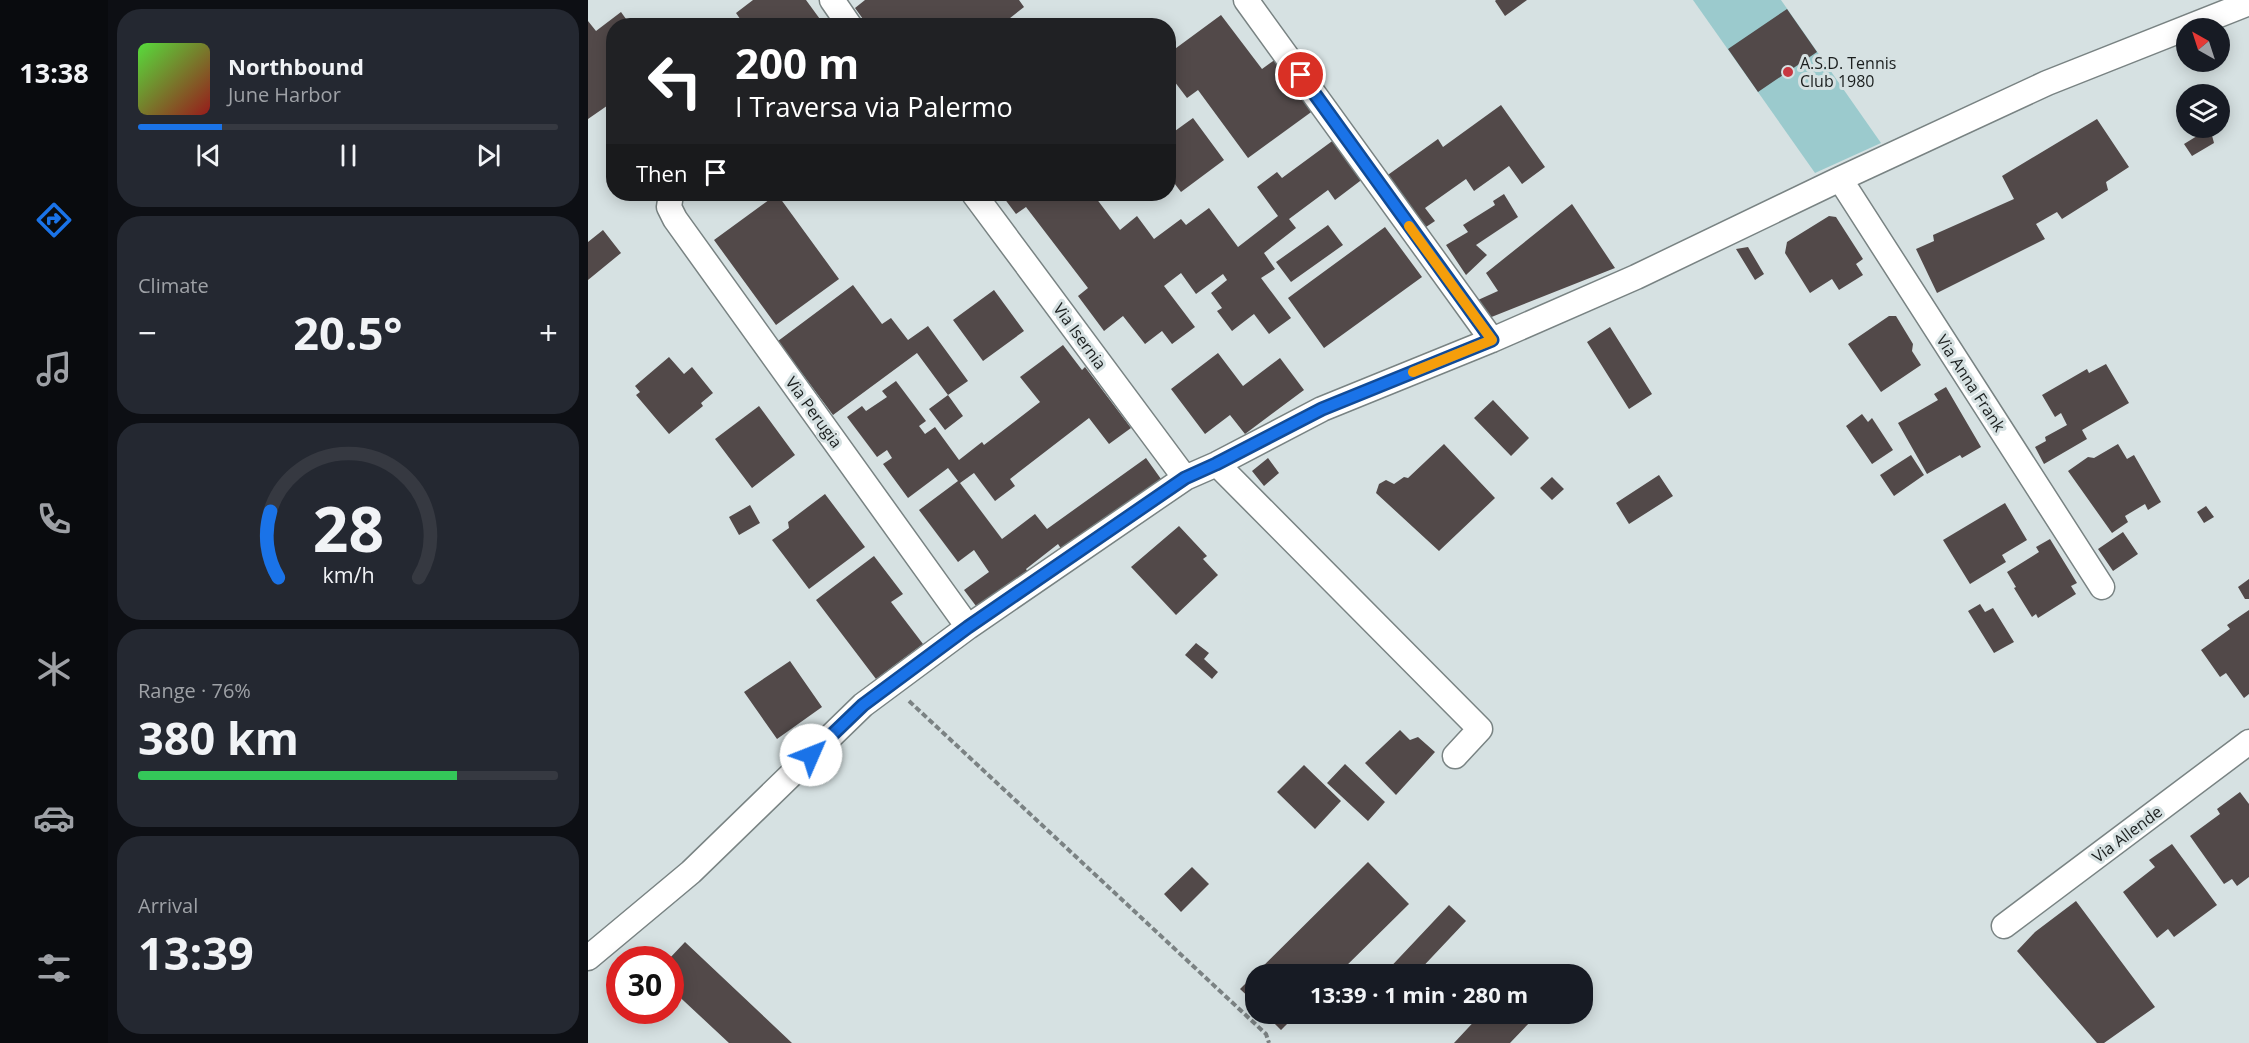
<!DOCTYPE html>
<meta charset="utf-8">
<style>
:root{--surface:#171b24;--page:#242831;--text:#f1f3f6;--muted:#9ea1a6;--line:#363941;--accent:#1a73e8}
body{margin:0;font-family:"Open Sans",sans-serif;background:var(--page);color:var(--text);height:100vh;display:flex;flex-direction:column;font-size:22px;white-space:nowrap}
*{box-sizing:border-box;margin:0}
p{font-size:20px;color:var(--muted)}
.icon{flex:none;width:33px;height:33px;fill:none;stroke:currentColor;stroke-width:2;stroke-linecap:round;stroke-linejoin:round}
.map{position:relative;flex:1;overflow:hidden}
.details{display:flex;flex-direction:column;gap:9px;padding:9px;background:#0d0f14;width:480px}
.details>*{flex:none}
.banner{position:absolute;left:18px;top:18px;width:570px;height:183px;border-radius:24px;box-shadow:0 3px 15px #0003;background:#202124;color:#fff;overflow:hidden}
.needle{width:39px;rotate:321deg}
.tools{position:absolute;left:1588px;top:18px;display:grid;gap:12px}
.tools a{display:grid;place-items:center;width:54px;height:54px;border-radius:50%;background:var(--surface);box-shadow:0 3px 15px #0003;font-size:30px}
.speed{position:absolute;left:18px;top:946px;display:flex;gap:12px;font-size:30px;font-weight:700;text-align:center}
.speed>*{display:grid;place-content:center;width:78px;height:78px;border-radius:50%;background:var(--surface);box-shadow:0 3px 15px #0003;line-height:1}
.speed .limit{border:9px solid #d22;background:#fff;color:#111}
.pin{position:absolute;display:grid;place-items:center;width:51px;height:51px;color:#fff;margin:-26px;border:3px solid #fff;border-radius:50%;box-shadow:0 2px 6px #0007}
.me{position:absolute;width:66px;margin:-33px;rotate:46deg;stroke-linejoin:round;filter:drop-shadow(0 0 4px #0008)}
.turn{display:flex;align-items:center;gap:21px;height:126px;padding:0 30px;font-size:27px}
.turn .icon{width:78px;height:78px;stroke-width:2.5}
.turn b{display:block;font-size:42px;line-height:51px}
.then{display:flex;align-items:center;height:57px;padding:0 30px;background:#0003;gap:12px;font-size:22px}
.big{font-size:45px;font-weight:700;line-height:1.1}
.details .tile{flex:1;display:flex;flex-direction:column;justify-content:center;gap:9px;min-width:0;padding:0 21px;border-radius:24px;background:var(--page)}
.details .dial{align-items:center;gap:0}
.dial svg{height:156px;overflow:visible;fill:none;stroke:var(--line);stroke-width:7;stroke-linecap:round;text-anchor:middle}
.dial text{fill:var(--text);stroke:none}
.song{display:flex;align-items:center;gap:18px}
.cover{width:72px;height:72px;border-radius:9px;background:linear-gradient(135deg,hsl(110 70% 55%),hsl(0 70% 35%))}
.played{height:6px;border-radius:3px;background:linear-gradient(90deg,var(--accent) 20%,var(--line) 20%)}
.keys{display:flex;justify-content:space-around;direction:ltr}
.heat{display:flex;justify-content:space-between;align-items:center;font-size:33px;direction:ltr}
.charge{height:9px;border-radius:4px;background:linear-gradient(90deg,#34c759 76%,var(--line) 0)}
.trip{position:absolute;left:657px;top:964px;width:348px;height:60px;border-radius:24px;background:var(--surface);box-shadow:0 3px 15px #0003;font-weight:700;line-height:60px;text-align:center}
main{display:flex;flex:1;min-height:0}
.dock{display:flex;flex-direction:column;width:108px;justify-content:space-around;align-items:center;background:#090b0e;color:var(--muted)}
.dock .icon{width:42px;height:42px}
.dock .current{color:var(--accent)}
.dock b{font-size:27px;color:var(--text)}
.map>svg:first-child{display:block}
.green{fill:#9bcacd}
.building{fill:#524949}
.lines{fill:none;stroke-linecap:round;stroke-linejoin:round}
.minor-casing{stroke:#798383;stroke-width:27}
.path{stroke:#7b8283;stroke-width:4;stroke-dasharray:6 3;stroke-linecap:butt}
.minor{stroke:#fff;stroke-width:24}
.route-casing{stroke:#114b97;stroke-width:15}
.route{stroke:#1a73e8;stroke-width:10}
.slow{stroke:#f59e0b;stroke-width:10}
.poi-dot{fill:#c73740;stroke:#d6e1e2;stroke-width:2}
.labels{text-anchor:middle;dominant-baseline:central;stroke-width:6;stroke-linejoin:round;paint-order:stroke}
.poi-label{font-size:16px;fill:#1a1e1e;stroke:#d6e1e2;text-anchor:start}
.street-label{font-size:16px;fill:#1a1e1e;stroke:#d6e1e2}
</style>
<main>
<nav class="dock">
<b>13:38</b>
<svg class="icon current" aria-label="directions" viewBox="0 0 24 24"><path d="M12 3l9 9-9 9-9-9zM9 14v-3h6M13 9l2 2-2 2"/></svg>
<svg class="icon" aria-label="music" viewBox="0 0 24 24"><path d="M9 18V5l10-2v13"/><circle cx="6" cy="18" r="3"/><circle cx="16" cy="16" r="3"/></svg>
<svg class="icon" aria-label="phone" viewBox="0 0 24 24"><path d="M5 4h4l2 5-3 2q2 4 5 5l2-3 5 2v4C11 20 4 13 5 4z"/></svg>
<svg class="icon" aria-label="climate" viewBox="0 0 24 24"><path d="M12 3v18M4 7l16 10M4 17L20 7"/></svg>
<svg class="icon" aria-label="car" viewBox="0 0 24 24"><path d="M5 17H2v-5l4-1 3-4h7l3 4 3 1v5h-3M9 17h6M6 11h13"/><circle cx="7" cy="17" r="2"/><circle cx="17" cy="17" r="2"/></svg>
<svg class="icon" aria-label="filters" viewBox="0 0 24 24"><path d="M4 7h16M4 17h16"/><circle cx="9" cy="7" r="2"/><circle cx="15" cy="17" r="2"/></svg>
</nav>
<section class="details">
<div class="tile">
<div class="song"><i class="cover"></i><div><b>Northbound</b><p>June Harbor</p></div></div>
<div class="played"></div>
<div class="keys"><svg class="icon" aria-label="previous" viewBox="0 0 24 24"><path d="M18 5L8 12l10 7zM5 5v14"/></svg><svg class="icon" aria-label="pause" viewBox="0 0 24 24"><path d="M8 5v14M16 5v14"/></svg><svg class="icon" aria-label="next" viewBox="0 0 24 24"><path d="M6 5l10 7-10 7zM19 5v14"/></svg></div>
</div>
<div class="tile"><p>Climate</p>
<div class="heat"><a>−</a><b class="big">20.5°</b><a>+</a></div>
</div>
<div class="tile dial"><svg viewBox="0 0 100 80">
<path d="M14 69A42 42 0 1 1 86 69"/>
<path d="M14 69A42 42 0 0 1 10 35" stroke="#1a73e8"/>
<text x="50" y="56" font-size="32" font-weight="700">28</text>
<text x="50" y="72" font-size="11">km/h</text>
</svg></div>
<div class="tile"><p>Range · 76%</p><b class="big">380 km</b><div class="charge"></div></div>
<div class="tile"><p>Arrival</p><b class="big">13:39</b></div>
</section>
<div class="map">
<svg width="1661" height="1043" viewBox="0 0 1661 1043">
<rect width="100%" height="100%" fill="#d6e1e2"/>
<!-- green -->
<path class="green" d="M1105 0H1193L1293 143 1227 173Z"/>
<!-- building -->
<path class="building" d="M165 0H218L237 26H157L148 13Z
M277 0H431L436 7 412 26H280L267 8Z
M908 0H939L917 16 907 1Z
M1199 9 1229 52 1170 92 1140 49Z
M33 12 43 26H26V101L0 119V21L8 31Z
M633 15 674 69 688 59 726 110 660 158 610 90 599 98 580 73V54Z
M913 105 957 167 934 184 921 166 886 191 878 179 837 208 847 221 835 229 797 177 850 139 855 147Z
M605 118 636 160 593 192 580 175V136Z
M1509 119 1541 167 1518 182 1520 190 1474 219 1469 212 1448 224 1457 239 1349 293 1328 249 1346 241 1345 235 1426 199 1414 176Z
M1622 128 1626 143 1604 156 1596 144Z
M747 139 776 178 747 200 740 190 701 219 708 228 676 253 687 269 673 278 703 318 681 334 666 314 644 331 629 311 634 308 623 293 639 280 635 274 608 294 593 273 576 286 607 327 584 344 574 331 557 344 535 316 516 331 490 296 500 288 438 207 428 214 413 194H505L532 230 549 216 566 239 593 219 598 225 621 208 650 247 690 216 669 187 689 172 694 178Z
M189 194 251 279 188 325 126 240Z
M916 194 930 217 888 245 899 255 878 275 858 245 880 232 875 225 907 205 905 201Z
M984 204 1027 268 901 318 890 300 910 291 898 273Z
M1241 216 1248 217 1275 259 1268 264 1275 275 1251 290 1244 279 1222 293 1197 253 1199 242Z
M740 225 755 245 703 282 688 262Z
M797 227 834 277 736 348 700 298Z
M15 230 33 253 0 280V242Z
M1160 247 1176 274 1167 280 1148 249Z
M265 285 294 324 303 318 320 340 340 326 380 381 360 395 375 416 357 430 341 409 360 395 329 353 245 415 190 341Z
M406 290 436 331 395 361 365 320Z
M1301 316H1308L1325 344 1324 351 1333 365 1293 392 1260 344Z
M1022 327 1064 394 1041 409 999 342Z
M475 345 494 370 497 367 543 428 521 444 501 418 422 479 427 486 407 501 386 473 372 483 414 539 447 514 459 529 558 458 573 479 474 550 470 544 438 569 442 576 391 610 376 590 401 572 386 550 370 562 331 510 370 481 360 468 320 498 295 464 304 458 299 450 289 457 259 417 274 406 278 411 299 397 294 391 308 381 338 421 331 426 337 434 347 427 371 460 394 442 396 445 452 402 432 377Z
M630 353 655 386 692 358 716 390 657 434 642 415 617 434 583 389Z
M81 357 96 374 104 367 125 393 113 403 115 406 81 434 48 395 52 392 47 386Z
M1518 364 1541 403 1494 430 1499 439 1456 464 1447 447 1458 441 1457 437 1479 425 1473 413 1467 417 1454 395 1499 369 1501 373Z
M1358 387 1393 447 1374 458 1372 455 1339 474 1310 423 1350 400 1346 394Z
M905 400 941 438 923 456 886 418Z
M171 406 207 455 164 488 127 439Z
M1274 414 1280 422 1284 418 1305 450 1284 464 1258 426Z
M856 444 907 498 851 551 788 493 791 484 798 480 806 484 816 477 820 478Z
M1530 444 1539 459 1546 455 1573 502 1560 510 1557 504 1537 516 1540 522 1524 533 1480 471 1500 457 1506 458Z
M1323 455 1336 475 1306 496 1292 475Z
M680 458 691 473 676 486 664 471Z
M1071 475 1085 496 1041 524 1028 503Z
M964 477 976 489 964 500 952 488Z
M237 494 277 547 221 589 184 540 201 528 200 522Z
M1417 503 1439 540 1414 555 1418 562 1382 584 1355 540Z
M162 505 172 523 151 535 141 517Z
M1618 506 1626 517 1616 523 1609 512Z
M591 526 619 556 615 559 630 575 588 615 543 567Z
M1535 532 1550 554 1525 571 1510 549Z
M1462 539 1489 583 1483 586 1488 594 1450 618 1448 614 1444 617 1426 588 1428 587 1419 572 1451 552 1448 547Z
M286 556 315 594 303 602 335 644 288 679 228 600Z
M1661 579V599H1657L1650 587Z
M1392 604 1397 612 1405 608 1426 642 1406 653 1380 611Z
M1661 610V694L1656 698 1638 673 1632 677 1613 650 1642 629 1639 625Z
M608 643 621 653 616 659 630 672 624 679 597 655Z
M202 661 234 707 189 739 156 692Z
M812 730 822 740 830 737 847 752 808 795 777 763Z
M757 764 797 802 780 821 739 783Z
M716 765 753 801 727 829 689 792Z
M1652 792 1661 804V877L1649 886 1644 879 1636 884 1602 836 1632 814 1629 809Z
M1584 844 1629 905 1586 937 1580 929 1569 938 1535 892 1567 867 1561 860Z
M780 862 821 904 749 975H668V1004L652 989Z
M604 867 621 884 593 912 576 894Z
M1488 901 1567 1007 1516 1043H1509L1429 951 1447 932Z
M861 905 878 921 827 975H795Z
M97 942 204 1043H141L82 988V960H80Z
M677 1014H709L693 1030Z
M893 1014H935L943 1021 922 1043H866Z"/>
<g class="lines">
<defs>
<path id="minor" d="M244 0 262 26
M658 0 904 340
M1252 179 1514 587
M83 194 81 207 87 219 380 627
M386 194 597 478
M629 464 892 729 867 756
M1416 926 1661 742
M0 958 103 872 275 705 380 627 597 478 629 464 734 409 904 340 1048 277 1252 179 1459 83 1661 3"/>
</defs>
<!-- minor casing -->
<use href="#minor" class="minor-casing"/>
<!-- path -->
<path class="path" d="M321 701 678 1034 681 1043"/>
<!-- minor -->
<use href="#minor" class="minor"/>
</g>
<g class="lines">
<defs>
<path id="route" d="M223 755 275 705 380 627 597 478 628 464 734 409 904 340 713 75"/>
</defs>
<!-- route casing -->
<use href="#route" class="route-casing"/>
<!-- route -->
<use href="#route" class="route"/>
<!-- slow -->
<path class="slow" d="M821 226 904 340 825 372"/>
</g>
<!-- markers -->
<circle class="poi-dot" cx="1200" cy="72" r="6"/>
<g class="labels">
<!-- poi labels -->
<g class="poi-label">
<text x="1212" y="63">A.S.D. Tennis<tspan x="1212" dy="18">Club 1980</tspan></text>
</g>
<!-- street labels -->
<g class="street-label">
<text transform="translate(492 336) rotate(54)">Via Isernia</text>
<text transform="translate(1383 383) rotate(57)">Via Anna Frank</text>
<text transform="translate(226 412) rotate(54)">Via Perugia</text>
<text transform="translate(1539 834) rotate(-37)">Via Allende</text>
</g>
</g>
</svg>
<div class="tools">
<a><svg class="needle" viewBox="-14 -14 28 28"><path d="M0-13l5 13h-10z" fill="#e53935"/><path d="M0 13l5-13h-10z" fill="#9ea1a6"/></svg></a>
<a><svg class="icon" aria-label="layers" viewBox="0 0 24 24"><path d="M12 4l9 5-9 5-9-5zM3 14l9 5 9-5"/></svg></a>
</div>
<div class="speed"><div class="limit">30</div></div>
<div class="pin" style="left:713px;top:75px;background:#d93025"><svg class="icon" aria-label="arrive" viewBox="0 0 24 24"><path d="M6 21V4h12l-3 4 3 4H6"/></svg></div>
<svg class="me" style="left:223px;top:755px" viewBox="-20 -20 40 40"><circle r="19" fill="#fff"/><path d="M0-13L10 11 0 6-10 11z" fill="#1a73e8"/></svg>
<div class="trip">13:39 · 1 min · 280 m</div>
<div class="banner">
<div class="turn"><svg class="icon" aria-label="left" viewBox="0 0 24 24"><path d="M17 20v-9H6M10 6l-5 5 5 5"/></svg><div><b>200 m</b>I Traversa via Palermo</div></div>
<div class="then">Then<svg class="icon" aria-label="arrive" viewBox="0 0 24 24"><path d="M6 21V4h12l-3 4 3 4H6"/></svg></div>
</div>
</div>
</main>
